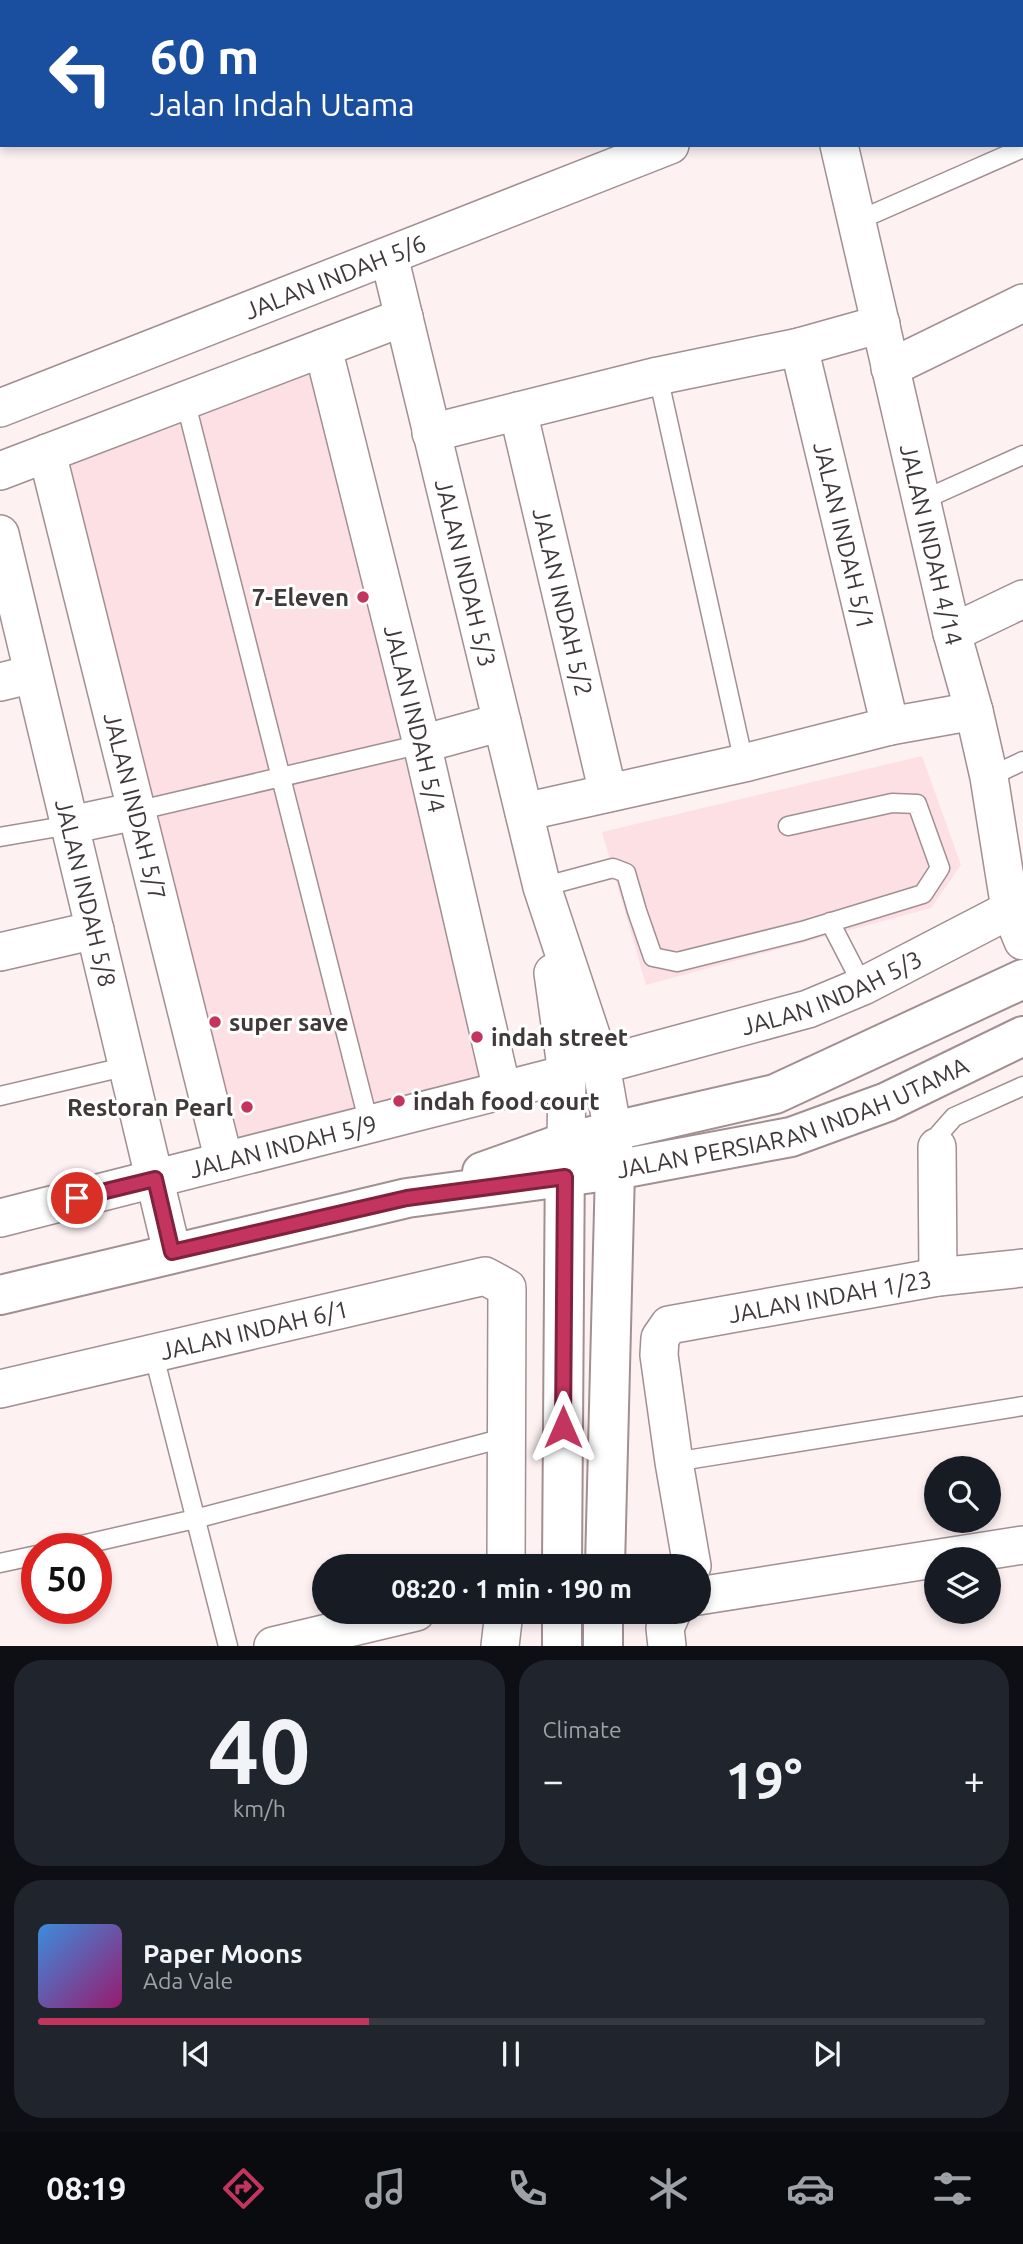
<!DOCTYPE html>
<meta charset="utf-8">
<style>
:root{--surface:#171b24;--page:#20242c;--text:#f1f3f6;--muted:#9ea1a6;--line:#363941;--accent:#c3355f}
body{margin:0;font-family:Ubuntu,sans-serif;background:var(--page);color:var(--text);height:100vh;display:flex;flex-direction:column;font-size:26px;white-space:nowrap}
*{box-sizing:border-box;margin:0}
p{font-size:23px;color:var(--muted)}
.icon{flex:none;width:38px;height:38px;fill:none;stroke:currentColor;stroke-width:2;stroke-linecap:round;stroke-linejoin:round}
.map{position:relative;height:1646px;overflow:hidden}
.sheet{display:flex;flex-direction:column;gap:14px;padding:14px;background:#0d0f14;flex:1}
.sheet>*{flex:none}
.top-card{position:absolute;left:0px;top:0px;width:1024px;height:147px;box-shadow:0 4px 10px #0003;background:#1a4fa0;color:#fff;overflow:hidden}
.tools{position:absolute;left:924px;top:1456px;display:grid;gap:14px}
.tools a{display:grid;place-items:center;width:77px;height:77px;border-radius:50%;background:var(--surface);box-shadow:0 4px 10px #0003;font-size:35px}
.speed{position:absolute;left:21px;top:1533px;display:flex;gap:14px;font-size:35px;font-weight:700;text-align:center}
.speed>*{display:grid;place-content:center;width:91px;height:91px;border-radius:50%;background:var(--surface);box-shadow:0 4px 10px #0003;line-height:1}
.speed .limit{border:10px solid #d22;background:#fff;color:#111}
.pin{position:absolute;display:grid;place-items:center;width:60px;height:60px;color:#fff;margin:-30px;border:4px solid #fff;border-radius:50%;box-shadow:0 2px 7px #0007}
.me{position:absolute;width:77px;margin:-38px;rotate:0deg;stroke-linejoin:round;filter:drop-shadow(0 0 5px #0008)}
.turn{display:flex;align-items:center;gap:24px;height:147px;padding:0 35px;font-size:32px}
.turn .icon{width:91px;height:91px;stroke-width:2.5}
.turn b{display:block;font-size:49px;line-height:60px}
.big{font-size:52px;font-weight:700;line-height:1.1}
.sheet .widget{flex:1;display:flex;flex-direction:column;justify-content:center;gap:10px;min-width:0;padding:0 24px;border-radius:28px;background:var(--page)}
.sheet .dial{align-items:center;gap:0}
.dial b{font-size:91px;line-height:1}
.song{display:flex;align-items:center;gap:21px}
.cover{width:84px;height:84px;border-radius:10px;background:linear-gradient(135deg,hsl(210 70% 55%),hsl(320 70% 35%))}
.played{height:7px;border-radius:4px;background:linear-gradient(90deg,var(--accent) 35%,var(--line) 35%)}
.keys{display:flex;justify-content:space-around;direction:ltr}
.heat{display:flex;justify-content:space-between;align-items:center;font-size:38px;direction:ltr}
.sheet .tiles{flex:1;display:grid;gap:14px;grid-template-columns:1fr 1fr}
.widget:last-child{grid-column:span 2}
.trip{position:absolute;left:312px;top:1554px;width:399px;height:70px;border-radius:35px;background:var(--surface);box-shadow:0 4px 10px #0003;font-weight:700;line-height:70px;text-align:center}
.tabs{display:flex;height:112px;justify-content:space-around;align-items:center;background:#090b0e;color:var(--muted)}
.tabs .icon{width:49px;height:49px}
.tabs .active{color:var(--accent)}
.tabs b{font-size:32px;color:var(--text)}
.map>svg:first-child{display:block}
.built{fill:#fce0e4}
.green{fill:#e7bdc3}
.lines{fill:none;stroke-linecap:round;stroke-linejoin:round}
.lane-casing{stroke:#a18f92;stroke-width:21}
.street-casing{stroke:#a18f92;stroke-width:40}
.secondary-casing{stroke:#a18f92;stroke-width:42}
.lane{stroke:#fff;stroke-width:18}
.street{stroke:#fff;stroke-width:37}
.secondary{stroke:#fff;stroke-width:38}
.route-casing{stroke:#7f223e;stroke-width:18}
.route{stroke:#c3355f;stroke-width:12}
.poi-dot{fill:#c3355f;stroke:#fff;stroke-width:2.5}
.labels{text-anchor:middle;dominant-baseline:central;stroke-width:6;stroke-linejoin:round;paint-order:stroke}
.street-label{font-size:24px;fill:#40393a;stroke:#fff}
.poi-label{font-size:24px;font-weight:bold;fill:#40393a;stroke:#fff;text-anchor:start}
</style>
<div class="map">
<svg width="1023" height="1646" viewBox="0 0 1023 1646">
<rect width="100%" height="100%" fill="#fdf1f2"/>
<!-- built -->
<path class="built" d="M316 363 489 1081 231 1147 61 459Z
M922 756 961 865 931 908 646 985 602 832Z"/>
<!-- green -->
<path class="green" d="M822 0H975L971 2H823Z"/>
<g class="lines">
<defs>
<path id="lane" d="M857 221 1023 148
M658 376 744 763
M185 400 369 1124
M923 500 1023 455
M989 777 1023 761
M136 811 422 744
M0 837 70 825
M542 887 613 868 626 873 637 911 653 957 677 962 802 931 923 894 940 868 917 804 892 803 788 826
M830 922 863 986
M0 1096 128 1066
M937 1147 939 1134 954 1117 1023 1086
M153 1352 228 1646
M674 1462 1023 1406
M64 1549 195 1519 508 1437
M0 1563 37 1555"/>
<g id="street">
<path d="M806 0V2"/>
<path d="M995 2 999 0"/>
<path id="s1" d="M839 145 952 633 974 711 989 777 1010 909 1023 941"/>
<path id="s2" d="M389 256 542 887 601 1065 613 1133"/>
<path id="s3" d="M799 347 890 726"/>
<path id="s4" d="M323 348 422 744 502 1090"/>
<path d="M890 368 1023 303"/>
<path id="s5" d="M0 408 670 145"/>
<path id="s6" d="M518 411 608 793"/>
<path d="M431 433 658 376 799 347 881 324"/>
<path id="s7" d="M47 453 224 1161"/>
<path d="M0 471 404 317"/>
<path id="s8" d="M0 534 172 1252"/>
<path d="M952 633 1023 599"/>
<path d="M0 682 33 674"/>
<path d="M422 744 502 722"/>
<path d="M524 812 744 763 890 726 974 711"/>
<path d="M70 825 136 811"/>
<path d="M0 952 95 930"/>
<path d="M553 973 567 1074 566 1142"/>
<path id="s9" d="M601 1065 808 1009 863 986 1023 903"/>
<path d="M937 1147 938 1277"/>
<path id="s10" d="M0 1218 567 1074"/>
<path id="s11" d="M0 1389 485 1276 507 1288 506 1566"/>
<path id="s12" d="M692 1566 674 1462 659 1355 660 1338 669 1325 938 1277 1023 1268"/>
<path d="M698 1596 1023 1545"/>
<path d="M273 1646 416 1612"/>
<path d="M500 1646 504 1612"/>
<path d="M667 1646 665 1628 672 1612"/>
</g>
<g id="secondary">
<path d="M482 1172 566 1142 775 1094 1023 979"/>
<path id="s13" d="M0 1295 407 1198 615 1170 791 1137 887 1102 1023 1036"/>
<path d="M562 1566 565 1151"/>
<path d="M605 1566 615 1170 613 1145"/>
<path d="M562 1646V1612"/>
<path d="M603 1646V1612"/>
</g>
</defs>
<!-- lane casing -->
<use href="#lane" class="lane-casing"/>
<!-- street casing -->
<use href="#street" class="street-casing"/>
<!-- secondary casing -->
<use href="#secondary" class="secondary-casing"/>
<!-- lane -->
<use href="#lane" class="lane"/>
<!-- street -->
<use href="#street" class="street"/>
<!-- secondary -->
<use href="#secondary" class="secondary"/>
</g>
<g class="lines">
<defs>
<path id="route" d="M77 1198 155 1179 172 1252 407 1198 565 1177 563 1427"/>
</defs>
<!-- route casing -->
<use href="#route" class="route-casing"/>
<!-- route -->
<use href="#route" class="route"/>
</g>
<!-- markers -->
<g class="poi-dot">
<circle cx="363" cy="597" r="7"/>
<circle cx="215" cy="1022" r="7"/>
<circle cx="477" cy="1037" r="7"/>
<circle cx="399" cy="1101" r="7"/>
<circle cx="247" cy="1107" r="7"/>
</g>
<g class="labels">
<!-- street labels -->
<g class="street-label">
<text stroke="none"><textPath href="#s5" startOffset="360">JALAN INDAH 5/6</textPath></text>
<text stroke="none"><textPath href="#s3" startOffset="194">JALAN INDAH 5/1</textPath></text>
<text stroke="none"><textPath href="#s1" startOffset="410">JALAN INDAH 4/14</textPath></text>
<text stroke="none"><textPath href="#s2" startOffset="326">JALAN INDAH 5/3</textPath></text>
<text stroke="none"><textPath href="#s6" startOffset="196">JALAN INDAH 5/2</textPath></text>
<text stroke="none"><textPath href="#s4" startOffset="382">JALAN INDAH 5/4</textPath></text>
<text stroke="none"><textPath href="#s7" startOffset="364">JALAN INDAH 5/7</textPath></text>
<text stroke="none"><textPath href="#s8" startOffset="369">JALAN INDAH 5/8</textPath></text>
<text stroke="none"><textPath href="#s9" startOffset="242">JALAN INDAH 5/3</textPath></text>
<text stroke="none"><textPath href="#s13" startOffset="814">JALAN PERSIARAN INDAH UTAMA</textPath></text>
<text stroke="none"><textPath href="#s10" startOffset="292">JALAN INDAH 5/9</textPath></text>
<text stroke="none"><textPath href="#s12" startOffset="410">JALAN INDAH 1/23</textPath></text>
<text stroke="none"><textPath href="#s11" startOffset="261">JALAN INDAH 6/1</textPath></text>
</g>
<!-- poi labels -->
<g class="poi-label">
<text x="349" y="597" text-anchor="end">7-Eleven</text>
<text x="229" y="1022">super save</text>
<text x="491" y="1037">indah street</text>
<text x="413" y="1101">indah food court</text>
<text x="233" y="1107" text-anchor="end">Restoran Pearl</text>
</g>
</g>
</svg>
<div class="tools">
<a><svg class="icon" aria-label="search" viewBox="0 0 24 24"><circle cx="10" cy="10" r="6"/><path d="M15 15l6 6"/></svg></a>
<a><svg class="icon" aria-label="layers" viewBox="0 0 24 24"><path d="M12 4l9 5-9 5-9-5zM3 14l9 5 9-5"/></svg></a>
</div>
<div class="speed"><div class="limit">50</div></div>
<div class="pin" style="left:77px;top:1198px;background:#d93025"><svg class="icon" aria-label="arrive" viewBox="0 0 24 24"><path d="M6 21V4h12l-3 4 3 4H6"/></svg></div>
<svg class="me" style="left:563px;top:1427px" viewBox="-20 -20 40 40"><path d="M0-17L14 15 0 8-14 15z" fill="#c3355f" stroke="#fff" stroke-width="4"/></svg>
<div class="trip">08:20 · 1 min · 190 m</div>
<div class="top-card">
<div class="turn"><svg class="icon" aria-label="left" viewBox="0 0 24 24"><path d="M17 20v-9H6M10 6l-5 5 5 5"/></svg><div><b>60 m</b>Jalan Indah Utama</div></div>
</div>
</div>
<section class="sheet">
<div class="tiles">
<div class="widget dial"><b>40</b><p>km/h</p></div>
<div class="widget"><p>Climate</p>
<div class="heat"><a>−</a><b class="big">19°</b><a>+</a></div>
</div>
<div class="widget">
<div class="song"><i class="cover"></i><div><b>Paper Moons</b><p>Ada Vale</p></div></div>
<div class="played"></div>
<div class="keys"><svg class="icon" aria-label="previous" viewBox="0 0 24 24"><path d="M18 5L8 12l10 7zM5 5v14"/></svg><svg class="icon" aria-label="pause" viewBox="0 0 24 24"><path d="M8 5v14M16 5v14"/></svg><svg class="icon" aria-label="next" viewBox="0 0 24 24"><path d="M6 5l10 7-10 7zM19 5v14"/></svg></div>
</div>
</div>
</section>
<nav class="tabs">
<b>08:19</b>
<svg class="icon active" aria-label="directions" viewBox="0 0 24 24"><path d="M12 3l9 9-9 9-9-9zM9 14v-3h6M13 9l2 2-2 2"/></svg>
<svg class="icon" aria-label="music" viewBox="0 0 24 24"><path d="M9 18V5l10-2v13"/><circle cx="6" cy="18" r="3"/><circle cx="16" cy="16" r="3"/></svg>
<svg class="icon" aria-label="phone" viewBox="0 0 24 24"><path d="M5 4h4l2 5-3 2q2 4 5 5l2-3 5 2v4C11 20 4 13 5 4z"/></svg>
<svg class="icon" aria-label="climate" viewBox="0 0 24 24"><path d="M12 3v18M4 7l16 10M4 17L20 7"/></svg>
<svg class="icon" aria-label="car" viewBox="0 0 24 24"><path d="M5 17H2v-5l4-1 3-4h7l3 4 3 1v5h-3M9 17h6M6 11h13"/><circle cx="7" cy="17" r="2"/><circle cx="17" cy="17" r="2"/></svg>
<svg class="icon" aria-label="filters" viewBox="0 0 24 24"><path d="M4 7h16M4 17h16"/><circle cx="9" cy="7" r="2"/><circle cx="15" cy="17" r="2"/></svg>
</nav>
